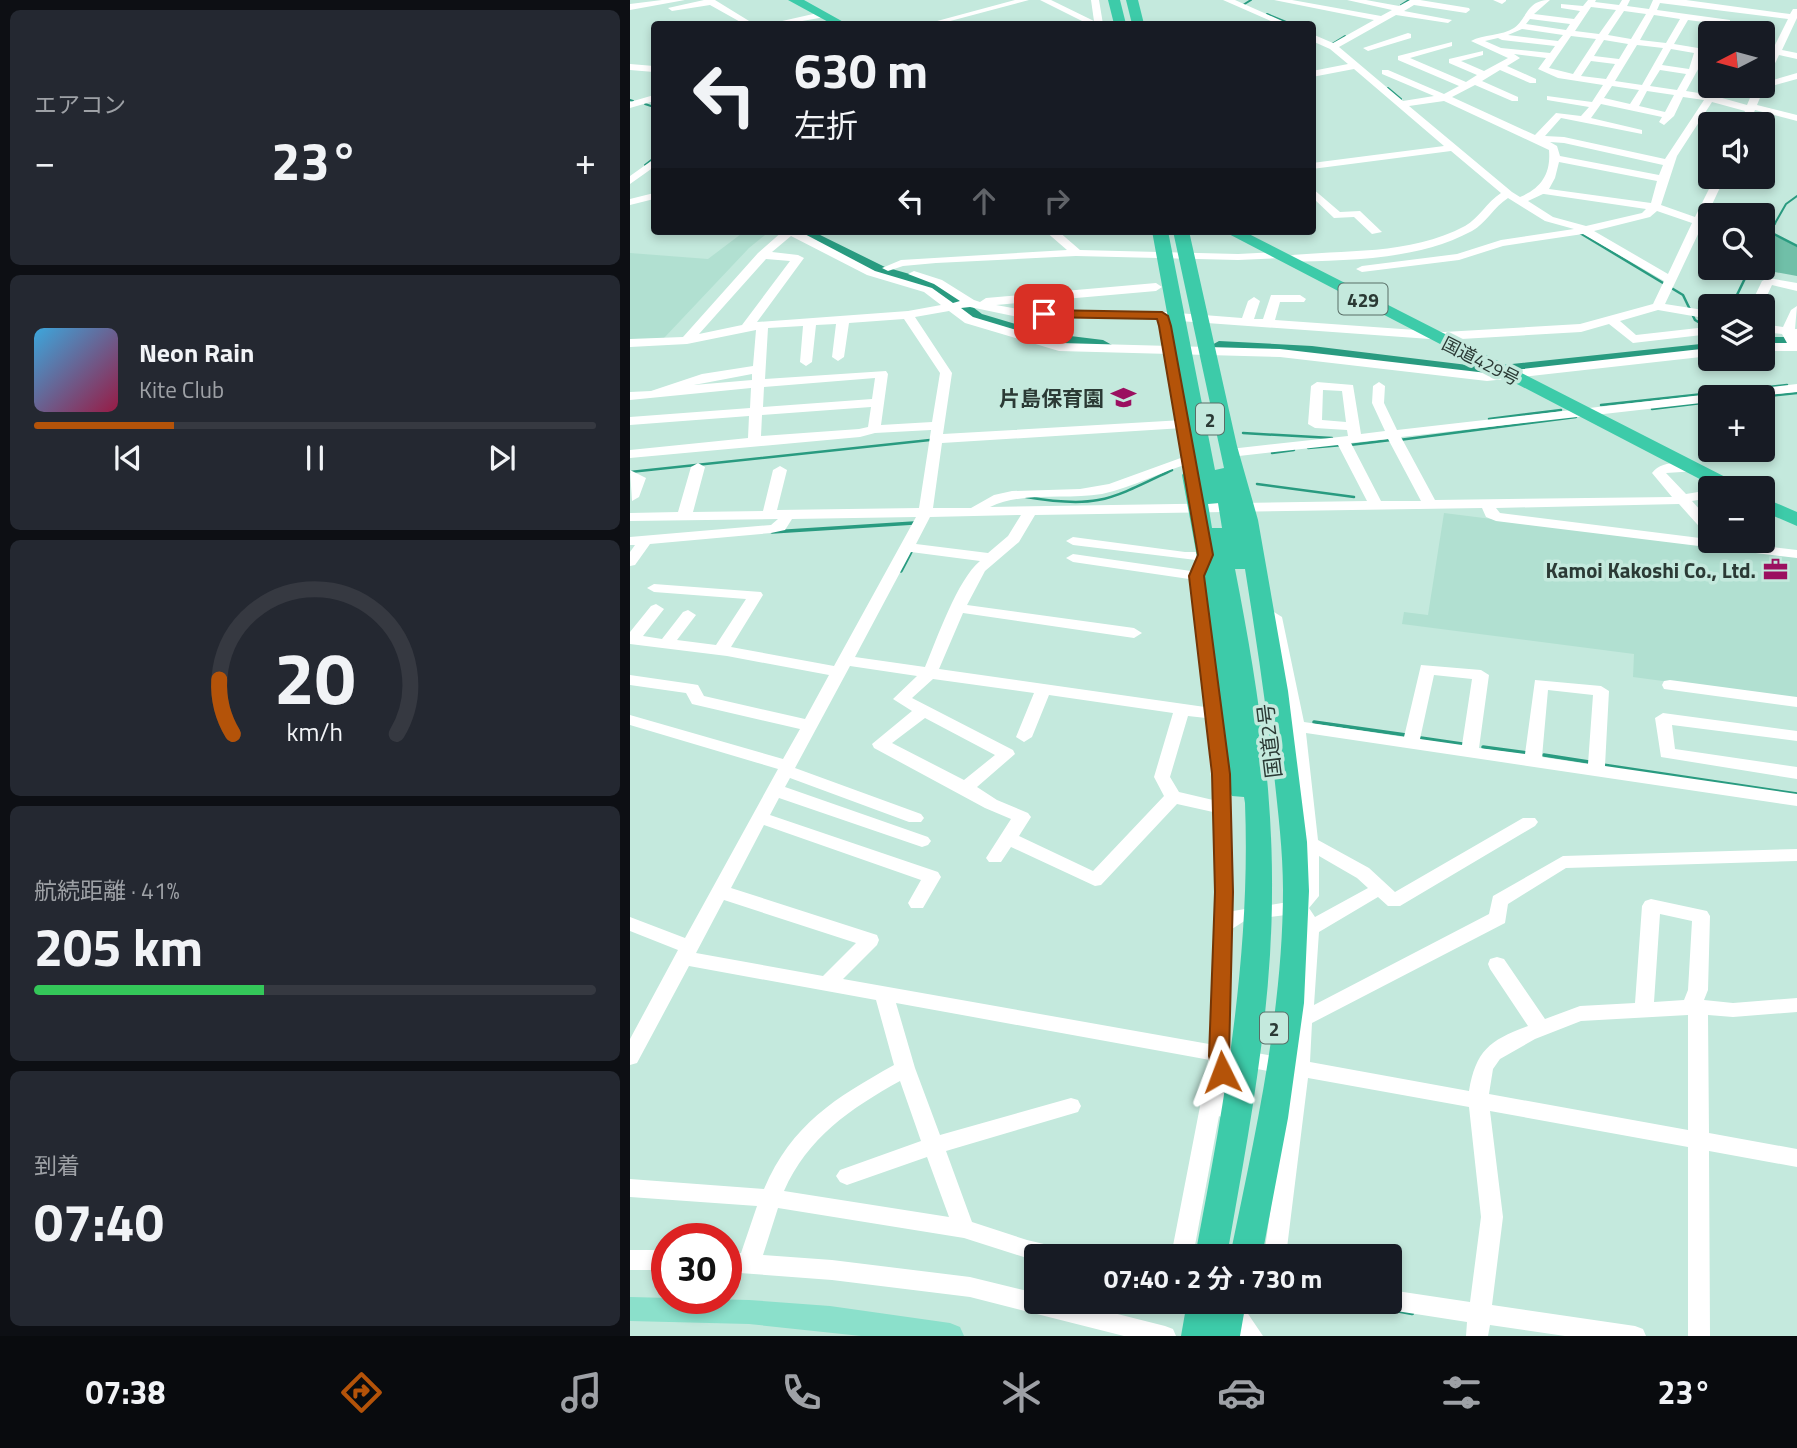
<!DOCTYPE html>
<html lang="ja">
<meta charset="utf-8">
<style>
:root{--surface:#171b24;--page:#242831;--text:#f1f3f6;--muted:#9ea1a6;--line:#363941;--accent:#b45309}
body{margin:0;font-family:"Titillium Web","Noto Sans JP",sans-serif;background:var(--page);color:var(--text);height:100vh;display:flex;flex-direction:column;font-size:26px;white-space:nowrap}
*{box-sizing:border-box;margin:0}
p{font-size:23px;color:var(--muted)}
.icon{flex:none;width:38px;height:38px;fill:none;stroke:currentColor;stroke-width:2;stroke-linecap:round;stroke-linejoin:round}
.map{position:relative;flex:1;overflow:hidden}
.details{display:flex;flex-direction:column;gap:10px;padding:10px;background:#0d0f14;width:630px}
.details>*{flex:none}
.banner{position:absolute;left:21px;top:21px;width:665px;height:214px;border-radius:7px;box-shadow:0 4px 10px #0003;background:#171b24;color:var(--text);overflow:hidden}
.needle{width:46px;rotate:264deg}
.controls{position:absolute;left:1068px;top:21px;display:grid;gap:14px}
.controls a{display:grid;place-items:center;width:77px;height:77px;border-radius:7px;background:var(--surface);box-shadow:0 4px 10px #0003;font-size:35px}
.speed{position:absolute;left:21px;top:1223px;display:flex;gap:14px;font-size:35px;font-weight:700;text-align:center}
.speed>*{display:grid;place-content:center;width:91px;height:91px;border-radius:50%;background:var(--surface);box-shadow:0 4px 10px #0003;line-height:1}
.speed .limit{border:10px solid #d22;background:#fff;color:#111}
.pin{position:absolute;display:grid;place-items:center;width:60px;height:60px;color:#fff;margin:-30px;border-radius:14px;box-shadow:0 4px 10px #0006}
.me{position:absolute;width:77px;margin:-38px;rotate:357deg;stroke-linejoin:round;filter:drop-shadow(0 0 5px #0008)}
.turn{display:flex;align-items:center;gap:24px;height:147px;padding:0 28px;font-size:32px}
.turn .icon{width:91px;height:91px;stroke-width:2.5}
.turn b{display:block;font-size:49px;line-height:60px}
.lanes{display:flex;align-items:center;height:66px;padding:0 28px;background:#0003;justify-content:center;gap:35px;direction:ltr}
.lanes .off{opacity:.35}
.big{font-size:52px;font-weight:700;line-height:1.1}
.details .card{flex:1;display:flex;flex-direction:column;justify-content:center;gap:10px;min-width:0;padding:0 24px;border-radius:10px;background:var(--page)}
.details .dial{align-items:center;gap:0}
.dial svg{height:182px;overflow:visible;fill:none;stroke:var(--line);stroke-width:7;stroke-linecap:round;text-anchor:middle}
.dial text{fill:var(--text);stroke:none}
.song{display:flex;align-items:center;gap:21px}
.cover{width:84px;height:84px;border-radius:10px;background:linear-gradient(135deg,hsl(200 70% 55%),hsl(340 70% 35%))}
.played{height:7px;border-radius:4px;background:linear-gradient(90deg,var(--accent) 25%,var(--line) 25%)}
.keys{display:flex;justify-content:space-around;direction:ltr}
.heat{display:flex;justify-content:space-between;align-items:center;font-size:38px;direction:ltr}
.charge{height:10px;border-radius:5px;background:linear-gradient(90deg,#34c759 41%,var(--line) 0)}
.trip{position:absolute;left:394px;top:1244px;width:378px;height:70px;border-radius:7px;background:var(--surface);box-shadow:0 4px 10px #0003;font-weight:700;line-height:70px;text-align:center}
.menu{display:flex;height:112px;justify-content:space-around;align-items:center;background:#090b0e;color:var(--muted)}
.menu .icon{width:49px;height:49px}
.menu .on{color:var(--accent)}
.menu b{font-size:32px;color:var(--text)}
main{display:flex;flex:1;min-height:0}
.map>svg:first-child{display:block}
.built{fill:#b1e0d1}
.green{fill:#70bfa8}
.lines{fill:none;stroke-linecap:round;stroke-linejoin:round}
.stream-far3{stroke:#299b80;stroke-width:2}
.stream-far2{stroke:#299b80;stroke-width:2.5}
.stream-far1{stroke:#299b80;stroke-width:3.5}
.stream{stroke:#299b80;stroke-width:4.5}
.river{fill:#299b80;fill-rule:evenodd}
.minor{fill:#fff;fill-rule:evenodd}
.major{fill:#8be0cb;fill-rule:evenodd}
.highway{fill:#3dcba9;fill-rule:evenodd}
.route{fill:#b45309;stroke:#753606;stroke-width:2}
.labels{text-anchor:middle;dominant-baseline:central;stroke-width:7;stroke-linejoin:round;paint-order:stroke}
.far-street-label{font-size:18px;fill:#2b3a35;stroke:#c4e9dd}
.shield{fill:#c4e9dd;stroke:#596e67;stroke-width:2}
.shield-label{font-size:19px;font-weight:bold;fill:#2b3a35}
.poi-label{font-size:21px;font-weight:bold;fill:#2b3a35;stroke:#c4e9dd;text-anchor:end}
.street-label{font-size:21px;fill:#2b3a35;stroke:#c4e9dd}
</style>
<main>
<section class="details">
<div class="card"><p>エアコン</p>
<div class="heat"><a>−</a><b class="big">23°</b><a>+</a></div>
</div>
<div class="card">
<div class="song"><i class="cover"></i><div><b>Neon Rain</b><p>Kite Club</p></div></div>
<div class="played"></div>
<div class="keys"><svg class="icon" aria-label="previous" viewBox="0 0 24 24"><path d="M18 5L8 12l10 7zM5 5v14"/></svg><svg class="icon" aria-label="pause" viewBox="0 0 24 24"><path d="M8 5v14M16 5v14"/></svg><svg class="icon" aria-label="next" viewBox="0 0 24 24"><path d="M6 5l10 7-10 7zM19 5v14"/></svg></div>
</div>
<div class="card dial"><svg viewBox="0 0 100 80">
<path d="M14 69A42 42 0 1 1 86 69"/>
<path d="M14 69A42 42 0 0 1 8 45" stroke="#b45309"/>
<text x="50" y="56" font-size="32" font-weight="700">20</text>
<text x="50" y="72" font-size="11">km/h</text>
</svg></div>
<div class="card"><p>航続距離 · 41%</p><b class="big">205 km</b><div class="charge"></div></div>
<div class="card"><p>到着</p><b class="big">07:40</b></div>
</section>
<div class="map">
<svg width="1167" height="1336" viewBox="0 0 1167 1336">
<rect width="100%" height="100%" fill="#c4e9dd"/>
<!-- built -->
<path class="built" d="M115 231H140L119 248 34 338 0 340V253L78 259Z
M814 513 1167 557V699L1003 677 1004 654 772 624 774 612 798 615Z"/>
<!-- green -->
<path class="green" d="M1141 233 1167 247V276L1123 268H1132V249Z"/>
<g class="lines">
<!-- stream-far3 -->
<path class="stream-far3" d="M613 5 621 0
M771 5 779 0
M637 14 661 24
M702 44 715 36
M758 88 771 99
M0 100 3 101
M15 104 24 107
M15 165 24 158
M1144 225 1156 204 1167 196"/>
<!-- stream-far2 -->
<path class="stream-far2" d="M1140 232 1167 246
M950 233 1053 295 1065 320 1080 329
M1132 246 1145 223
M1089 306 1106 297 1120 268
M1080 310 1077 317 1080 320
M1132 339 1137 341
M1130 397 1167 393
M971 405 1157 385
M1022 409 1080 402
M859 419 931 410
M574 430 589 431
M613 433 702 438
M769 440 946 417
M720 445 761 440
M678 448 713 445
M642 453 664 450
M0 472 300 440
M627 484 724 497
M396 497C467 509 479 500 542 470"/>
<!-- stream-far1 -->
<path class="stream-far1" d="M142 532 284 523
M271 571 282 550
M684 722 776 735
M791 738 832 744
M853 747 897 753
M914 755 959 762
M973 765 1167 794"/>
<!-- stream -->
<path class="stream" d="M722 1302 782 1313"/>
<!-- river -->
<path class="river" d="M162 231H182L255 267 311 283 352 314 416 333 473 340 482 345 473 350 414 343 340 322 299 291 243 275Z
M1132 337H1167V347H1132Z
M589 341 682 346 854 367 1080 343V353L854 377 682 356 583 350 580 346Z"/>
<!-- minor -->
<path class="minor" d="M32 0H55L0 10V4Z
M74 0H85L124 24H114L80 5 42 11 38 8Z
M385 0H399L309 24H296Z
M410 0H421L464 21 461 0H469L473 24H458Z
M593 0H605L659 24H648Z
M644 0H662L751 16 762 10 717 0H736L769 6 780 0H790L839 8 840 10 836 13 784 5 774 11 822 20 818 23 766 15 709 47 773 101 804 96 752 74V70H758L814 94 829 86 768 60V56L822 42V46L780 58 836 82 847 75 819 63V59L853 51V55L831 61 854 71 878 58 841 41C853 34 872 36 884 28 898 18 896 0 920 0L904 14 944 19 950 11 931 8V4L953 6 958 0H966L965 2 989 5 992 0H1000L997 6 1019 9 1023 0H1056L1160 14 1163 9H1167V18L1152 50 1167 53V59L1149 55 1136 82 1167 73V79L1134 88 1127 105 1167 115V121L1125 110 1119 124H1109L1115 111 1082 102 1047 156 1031 205 1065 217 1085 177H1095L1035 304 1080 311V319L1028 310 990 321 1006 335 1068 328 1072 329V335L1003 343 979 324 951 332 814 340 522 319 393 318 340 307 331 308 343 317 430 343 650 349 857 373 1080 348V356L857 381 650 357 429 351 335 323 319 311 285 317 322 373 313 434 553 420 560 424 553 428 312 443 303 508H341L364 495 382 491 450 489 479 484 559 455 564 456 566 459 564 462C532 471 504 487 472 494 436 500 394 491 360 507L737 501 708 445 600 457 593 453 600 449 718 436 717 430 685 428 678 424 681 386 687 382 723 385 731 434 755 431 742 403 743 386 749 382 755 386 754 403 767 430 1167 384V392L1120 397H1080V402L771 437 805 500 1042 497 1022 473C1032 460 1052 462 1067 465L1069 468 1067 471 1036 473 1056 494 1080 490V498L1062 501 1080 521V534L1075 533 1049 504 866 508 870 513 1167 550V558L866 521 856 517 852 508 405 515 389 542 355 571 337 605 504 628 512 633 504 638 333 613 309 669 575 707 559 579 443 562 436 558 443 554 561 571 566 560 443 545 436 541 443 537 555 552H580L582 555 573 576 591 710 599 715 592 720 599 774 603 911 658 902 671 894C672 839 668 785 659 731L652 729 650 725 657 720 636 617 644 612 652 617 674 722 774 737 791 665 851 670 859 675 849 748 895 754 905 680 971 686 979 691 975 766 1167 794V806L676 733 688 840 739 868 765 892 893 818H905L908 822 905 826 770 906H758L748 897 689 932 684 1005 859 914 863 896 933 856 1167 849V861L936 868 878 904 875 923 682 1023 680 1062 839 1091C846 1050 860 1040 898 1026L860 969 858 964 860 959 867 957 874 959 915 1019 950 1006 1005 1003 1012 906 1015 901 1021 899 1077 911 1080 916 1078 990 1074 1000 1103 1003 1167 998V1012L1103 1017 1078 1015 1079 1133 1167 1149V1167L1079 1151 1080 1336H1058V1147L860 1111 873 1217 862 1305 1005 1326 1013 1329 1016 1336H935L860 1325 858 1336H836L837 1322 760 1310 752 1307 750 1302H760V1290L840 1302 851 1217 839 1107 678 1078 656 1256H634L659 1075 600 1064 607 1112 604 1118 597 1120 589 1116 563 1256H541L572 1096 575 1090 583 1085 580 1060 266 1003 285 1068 310 1135 441 1098 448 1100 451 1106 448 1112 316 1151 342 1222 397 1240 435 1249 438 1256H406V1261L334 1238 148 1208 133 1255 202 1260 340 1277 406 1293V1302H440L535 1326 543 1329 546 1336H494L340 1297 202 1280 96 1272V1252L111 1253 127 1206 0 1197V1179L134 1189C162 1124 205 1098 264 1065L246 1000 59 966 7 1063 0 1065V1039L48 950 0 931V917L55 938 148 769 0 725V715L153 759 170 729 62 704 56 693 0 685V675L62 684 68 685 74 696 175 719 199 675 97 656 0 644V632L21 606 26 604 34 609 13 636 32 639 53 612 58 610 66 615 47 640 86 645 116 599 24 592 17 588 24 584 131 592 133 595 101 647 204 666 286 517 162 519 155 530 141 533 20 544 5 565 0 566V552L5 545H0V537L141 525 148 519 0 521V513L48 512 61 467 68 463 75 467 63 512 133 511 143 470 150 466 157 470 147 510 289 508 301 430 245 433 230 437 0 458V450L118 438 119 416 0 425V417L120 408 121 388 0 400V392L21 391 72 374 123 366 126 330 57 344 0 347V339L53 337 128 253 153 231H169L245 271 302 288 323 303 330 301 304 284 278 274 284 271 312 280 344 300 350 302 356 298 526 283 532 287 526 291 366 305 393 310 522 311 612 318 618 301 624 297 630 301 624 319H633L641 295H670L676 299 674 302H650L645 320 814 332 950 324 1023 304 1034 281 953 234 873 246 829 260 732 272 726 269 732 266 827 254 871 240 944 229 915 221 878 198C864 207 856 223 842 231 786 261 717 260 656 262L652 261 651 258 608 260 446 256 306 263 273 266 258 271 252 268 271 260 437 250 415 231H428L450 250 608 254 649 252 653 253 654 256C714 249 779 256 835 226 849 218 857 202 871 193L821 151 682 169V163L814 146 724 69 682 77V71L718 64 700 49 682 41V34L703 43 744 20ZM1030 3 1158 19 1132 71V86H1125L1117 105 1085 96V86H1080V83L1075 86V94L1056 91 1072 62 1070 57 1072 54 1080 55V49H1076L1080 44V35L1068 48 1044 44 1058 20 1097 25 1100 24V20L1027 10ZM961 7 986 10 969 34 945 31ZM994 11 1016 14 1001 39 978 35ZM1024 15 1050 19 1036 43 1010 40ZM900 19 940 24 936 30 896 24ZM892 29 933 35 928 41 878 35ZM941 36 966 39 943 74 919 68ZM868 38 872 40 925 46 920 53 871 48 855 41ZM974 40 998 44 989 59 964 56ZM1007 45 1033 48 1012 85 985 81ZM1041 49 1064 53 1059 69 1032 65ZM884 54 916 58 908 69 928 78 973 85 962 102 917 96V100L959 107 951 116 926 113 905 135 822 97 845 85 882 101H888V97L852 81 870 70 900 83H906V79L877 66 890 58ZM961 61 985 64 976 79 951 76ZM1030 70 1056 74 1047 90 1020 86ZM982 86 1009 90 1000 104 974 98ZM1017 91 1044 95 1035 112 1009 106ZM1053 97 1074 100 1035 159 934 137 915 136 931 118 1012 134V130L961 118 971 104 1032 117 1029 122 1034 125 1044 116ZM814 101 919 150C921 173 912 188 890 197L882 192 779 106ZM920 142 934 143 1033 165 1029 175 930 156 927 146ZM929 162 1027 181 1021 203 919 189 925 178ZM913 194H914L1016 209 1012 213 956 226 923 217 898 201ZM1027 211 1062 223 1038 274 964 231 1020 217ZM161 236 237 275 294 292 311 305 278 311 127 322 174 258 168 255 142 252ZM136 259 160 261 112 325 69 334ZM274 319 310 373 302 422 251 425 258 374 256 371 135 379 138 328 173 326 170 362 176 366 182 362 186 325 206 324 202 357 208 361 214 357 219 323ZM122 374V380L64 385ZM245 378 242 399 133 407 134 387ZM693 390 712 391 716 422 692 420ZM241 407 238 427 229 429 131 436 132 415ZM758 439 791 501H751L721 443ZM391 515 378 536 358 553 286 544 300 517ZM281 552 350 561C327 580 307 639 295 667L225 657ZM220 666 287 676 263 699 282 711 242 744 244 748 355 808 381 819 356 858 359 862H371L381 847 465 886 471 885 547 804 583 812 585 892 579 1044 213 979 247 945 249 940 247 935 101 888 134 825 291 880 278 903 281 908H293L311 877 308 872 140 815 149 798 292 847 298 845 301 841 298 837 155 787 160 778 279 822H291L294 818 291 814 165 768ZM804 675 842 679 832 745 790 739ZM303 679 404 693 386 737 394 742 402 737 419 695 543 713 524 777 534 796 463 871 389 836 401 817 398 813 367 800 347 787 385 754 383 750 282 698ZM918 690 963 695 958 764 912 757ZM558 716 576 718 583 800 549 792 540 777ZM295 718 365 755 334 780 262 743ZM689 856 727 878 738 888 685 917 679 908 689 896ZM94 900 226 943 193 976 66 953ZM664 914 671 929 660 1059 599 1048 602 929 616 920ZM1030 914 1062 921 1058 990 1054 1000 1024 1002ZM1058 1015V1130L859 1094 863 1069 870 1059 905 1039 951 1021ZM270 1081 291 1141 210 1170 206 1176 210 1182 217 1185 297 1157 319 1217 154 1191C177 1138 221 1108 270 1081Z
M863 0H876V1L872 4Z
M192 12 196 15 195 17 155 24H139Z
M778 33 781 34V38L738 51 733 48Z
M0 64 24 66V72L0 70Z
M24 95V101L0 108V102Z
M24 159V167L0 184V176Z
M682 188 710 212 730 211 752 232 742 234 724 217 704 218 682 197Z
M24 193V199L0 205V199Z
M1138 278 1167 283V291L1142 285 1132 306H1120L1132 281Z
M1167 306 1165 329H1167V351H1132V343H1157L1152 334 1132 332V324L1153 327 1161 310Z
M0 470 16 478 9 497 2 501Z
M1040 680 1167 697V707L1034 689 1032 685 1034 681Z
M1033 713 1167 731V741L1042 725 1045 749 1167 767V779L1031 757 1025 718Z
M0 1250H37V1270H0Z
M586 1302H610L633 1336H609Z"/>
<!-- major -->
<path class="major" d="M0 1297 119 1300 200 1306 320 1323 330 1327 334 1336H231L119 1324 0 1321Z"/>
<!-- highway -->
<path class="highway" d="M158 0H174L217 24H202Z
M478 0H490L496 24H484Z
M496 0H508L514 24H502Z
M522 231H538L585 470 594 468 543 231H559L607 446 628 520 658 691 677 842 679 891 674 1003 658 1118 632 1256H600C625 1135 653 1013 653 890 653 851 648 812 644 774 636 705 626 637 615 569H605C626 676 643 783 642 892 642 1014 618 1136 597 1256H565C594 1106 621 957 615 803L614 797 602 796 599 790 575 601 552 475 555 471 566 470ZM588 503 592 528H582L578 504Z
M593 231H613L1109 484 1112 488H1087Z
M1132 497 1167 512V526L1132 511Z
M557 1302H616L610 1336H551Z"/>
</g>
<!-- route -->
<path class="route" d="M414 310 532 312 538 316 541 326 583 555 574 576 600 774 603 892 599 1056 602 1072 599 1077 592 1080 584 1077 579 1056 585 892 582 774 559 576 568 555 529 326 527 319 409 317V311Z"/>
<!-- icons -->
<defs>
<symbol id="school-bare" viewBox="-9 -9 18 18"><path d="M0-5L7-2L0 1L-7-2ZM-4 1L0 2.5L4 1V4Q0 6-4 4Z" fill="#9b1060" stroke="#c4e9dd" stroke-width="2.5" paint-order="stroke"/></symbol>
<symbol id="office-bare" viewBox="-9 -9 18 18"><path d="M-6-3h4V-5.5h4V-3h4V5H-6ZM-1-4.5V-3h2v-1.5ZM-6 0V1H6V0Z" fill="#9b1060" stroke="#c4e9dd" stroke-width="2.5" paint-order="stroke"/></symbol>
</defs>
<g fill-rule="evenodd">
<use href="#school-bare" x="476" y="380" width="35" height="35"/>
<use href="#office-bare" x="1128" y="552" width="35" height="35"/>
</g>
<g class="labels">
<!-- far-street labels -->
<g class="far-street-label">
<text transform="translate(851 361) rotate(27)">国道429号</text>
</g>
<!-- shield labels -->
<g class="shield">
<rect x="708.5" y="283.5" width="49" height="31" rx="5"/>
<rect x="566" y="403.5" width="28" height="31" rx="5"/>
<rect x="630" y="1012.5" width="28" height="31" rx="5"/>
</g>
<g class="shield-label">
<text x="733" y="299">429</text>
<text x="580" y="419">2</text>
<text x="644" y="1028">2</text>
</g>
<!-- poi labels -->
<g class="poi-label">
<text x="474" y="398">片島保育園</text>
<text x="1126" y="570">Kamoi Kakoshi Co., Ltd.</text>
</g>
<!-- street labels -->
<g class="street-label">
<text transform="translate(639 741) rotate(-97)">国道2号</text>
</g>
</g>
</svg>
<div class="controls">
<a><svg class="needle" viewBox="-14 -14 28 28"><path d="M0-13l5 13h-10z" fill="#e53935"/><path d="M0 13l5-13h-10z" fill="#9ea1a6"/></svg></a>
<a><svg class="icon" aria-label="sound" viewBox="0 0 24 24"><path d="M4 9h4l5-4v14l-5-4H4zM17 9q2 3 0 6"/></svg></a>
<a><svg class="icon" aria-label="search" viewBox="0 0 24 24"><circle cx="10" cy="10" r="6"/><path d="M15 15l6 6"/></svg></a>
<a><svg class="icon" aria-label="layers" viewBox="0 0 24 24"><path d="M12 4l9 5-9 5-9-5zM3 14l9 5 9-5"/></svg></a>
<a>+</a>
<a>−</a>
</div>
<div class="speed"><div class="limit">30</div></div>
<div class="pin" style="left:414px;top:314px;background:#d93025"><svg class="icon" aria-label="arrive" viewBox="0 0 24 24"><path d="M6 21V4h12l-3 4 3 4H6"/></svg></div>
<svg class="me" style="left:592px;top:1072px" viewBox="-20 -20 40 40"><path d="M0-17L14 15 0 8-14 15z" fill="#b45309" stroke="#fff" stroke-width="4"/></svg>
<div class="trip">07:40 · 2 分 · 730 m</div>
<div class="banner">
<div class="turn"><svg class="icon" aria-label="left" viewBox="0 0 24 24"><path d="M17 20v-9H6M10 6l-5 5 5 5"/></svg><div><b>630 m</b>左折</div></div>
<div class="lanes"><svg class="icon" aria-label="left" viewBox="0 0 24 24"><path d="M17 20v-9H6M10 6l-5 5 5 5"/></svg><svg class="icon off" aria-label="ahead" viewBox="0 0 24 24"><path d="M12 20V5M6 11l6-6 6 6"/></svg><svg class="icon off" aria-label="right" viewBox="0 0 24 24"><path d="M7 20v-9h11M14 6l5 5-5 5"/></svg></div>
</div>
</div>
</main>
<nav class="menu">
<b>07:38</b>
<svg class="icon on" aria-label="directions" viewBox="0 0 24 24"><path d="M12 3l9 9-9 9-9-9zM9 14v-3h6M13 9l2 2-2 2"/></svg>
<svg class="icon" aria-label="music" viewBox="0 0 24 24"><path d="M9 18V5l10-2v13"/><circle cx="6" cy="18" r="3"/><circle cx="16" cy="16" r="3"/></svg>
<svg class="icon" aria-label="phone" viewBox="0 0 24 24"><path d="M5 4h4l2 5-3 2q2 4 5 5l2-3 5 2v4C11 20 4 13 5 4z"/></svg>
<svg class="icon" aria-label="climate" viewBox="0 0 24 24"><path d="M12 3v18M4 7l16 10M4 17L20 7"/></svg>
<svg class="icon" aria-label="car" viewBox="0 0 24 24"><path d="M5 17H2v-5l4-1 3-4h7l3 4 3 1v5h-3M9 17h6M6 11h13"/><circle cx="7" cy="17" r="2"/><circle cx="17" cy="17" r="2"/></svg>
<svg class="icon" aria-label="filters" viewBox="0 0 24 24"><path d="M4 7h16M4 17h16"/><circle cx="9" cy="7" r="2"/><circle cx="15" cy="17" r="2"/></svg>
<b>23°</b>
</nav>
